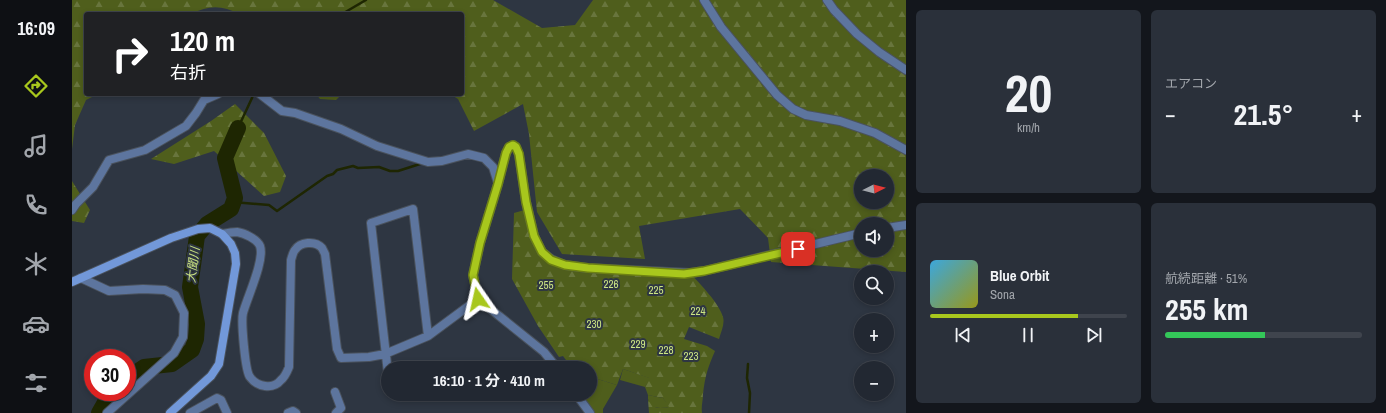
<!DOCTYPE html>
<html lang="ja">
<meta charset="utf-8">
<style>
:root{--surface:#222832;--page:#2a303a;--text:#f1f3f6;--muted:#a2a6ac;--line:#3f444d;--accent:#a8c71d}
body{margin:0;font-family:"Archivo Narrow","Noto Sans JP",sans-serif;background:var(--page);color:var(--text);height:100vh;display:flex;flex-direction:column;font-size:15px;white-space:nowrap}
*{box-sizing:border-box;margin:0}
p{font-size:13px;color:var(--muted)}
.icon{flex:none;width:22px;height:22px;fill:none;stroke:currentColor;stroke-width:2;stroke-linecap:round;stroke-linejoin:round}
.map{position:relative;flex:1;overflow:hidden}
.sheet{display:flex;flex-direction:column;gap:10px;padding:10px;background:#13161c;width:480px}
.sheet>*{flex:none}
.hud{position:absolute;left:12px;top:12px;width:380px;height:84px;border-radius:4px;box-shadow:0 2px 6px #0003,0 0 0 1px var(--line);background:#202124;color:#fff;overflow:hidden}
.needle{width:26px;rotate:84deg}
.tools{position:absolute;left:782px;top:169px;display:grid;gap:8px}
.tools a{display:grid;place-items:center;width:40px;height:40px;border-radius:50%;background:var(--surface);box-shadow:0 2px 6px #0003,0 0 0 1px var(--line);font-size:20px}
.speed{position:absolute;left:12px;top:349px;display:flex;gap:8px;font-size:20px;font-weight:700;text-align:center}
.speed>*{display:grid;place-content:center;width:52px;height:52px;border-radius:50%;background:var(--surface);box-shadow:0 2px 6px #0003,0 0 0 1px var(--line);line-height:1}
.speed .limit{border:6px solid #d22;background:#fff;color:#111}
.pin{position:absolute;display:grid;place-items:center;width:34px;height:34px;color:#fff;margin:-17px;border-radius:8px;box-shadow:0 2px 6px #0006}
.me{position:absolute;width:44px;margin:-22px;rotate:349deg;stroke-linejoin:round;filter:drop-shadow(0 0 3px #0008)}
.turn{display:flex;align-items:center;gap:14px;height:84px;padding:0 20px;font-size:18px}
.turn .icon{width:52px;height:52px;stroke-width:2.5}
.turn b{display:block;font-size:28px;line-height:34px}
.big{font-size:30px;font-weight:700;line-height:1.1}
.sheet .widget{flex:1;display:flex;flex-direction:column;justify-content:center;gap:6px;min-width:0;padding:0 14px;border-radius:6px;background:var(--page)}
.sheet .dial{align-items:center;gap:0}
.dial b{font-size:52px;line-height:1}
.song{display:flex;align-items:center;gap:12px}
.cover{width:48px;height:48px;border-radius:6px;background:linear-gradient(135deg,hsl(200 70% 55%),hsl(60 70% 35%))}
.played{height:4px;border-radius:2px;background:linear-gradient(90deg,var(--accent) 75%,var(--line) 75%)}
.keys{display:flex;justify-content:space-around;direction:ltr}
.heat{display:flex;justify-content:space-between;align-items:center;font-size:22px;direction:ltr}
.charge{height:6px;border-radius:3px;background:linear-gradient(90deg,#34c759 51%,var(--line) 0)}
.sheet .tiles{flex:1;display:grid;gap:10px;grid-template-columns:repeat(2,1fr)}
.trip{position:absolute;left:309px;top:361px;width:216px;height:40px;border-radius:20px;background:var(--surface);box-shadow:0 2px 6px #0003,0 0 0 1px var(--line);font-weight:700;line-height:40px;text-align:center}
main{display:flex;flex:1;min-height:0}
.dock{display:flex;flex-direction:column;width:72px;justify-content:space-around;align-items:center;background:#0e1014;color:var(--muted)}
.dock .icon{width:28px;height:28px}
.dock .selected{color:var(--accent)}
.dock b{font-size:18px;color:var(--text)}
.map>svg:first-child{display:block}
.green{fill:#4f5e1c}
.forest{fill:url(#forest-firs);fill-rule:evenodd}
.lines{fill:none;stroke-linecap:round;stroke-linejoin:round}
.stream{stroke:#1e2602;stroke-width:2.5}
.river{stroke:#1e2602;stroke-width:16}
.street-casing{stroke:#4a525d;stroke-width:10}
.secondary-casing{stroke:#4a525d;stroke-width:10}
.street{stroke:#5d759e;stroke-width:8}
.secondary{stroke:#7298d9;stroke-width:8}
.route-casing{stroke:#6d8113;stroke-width:10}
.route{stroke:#a8c71d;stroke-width:7}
.labels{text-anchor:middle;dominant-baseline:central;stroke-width:4;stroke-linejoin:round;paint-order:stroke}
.park-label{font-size:11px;fill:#cce584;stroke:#2e3642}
.water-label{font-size:12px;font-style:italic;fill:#cae282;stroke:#2e3642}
</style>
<main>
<nav class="dock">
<b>16:09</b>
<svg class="icon selected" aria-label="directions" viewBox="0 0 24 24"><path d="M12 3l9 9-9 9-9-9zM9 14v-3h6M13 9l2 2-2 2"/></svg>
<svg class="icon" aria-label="music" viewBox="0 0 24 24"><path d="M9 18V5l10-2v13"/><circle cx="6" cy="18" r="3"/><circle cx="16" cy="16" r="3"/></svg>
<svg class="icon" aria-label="phone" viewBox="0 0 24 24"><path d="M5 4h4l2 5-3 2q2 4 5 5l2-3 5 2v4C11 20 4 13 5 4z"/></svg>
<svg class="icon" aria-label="climate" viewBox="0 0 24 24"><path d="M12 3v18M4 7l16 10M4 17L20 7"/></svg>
<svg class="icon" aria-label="car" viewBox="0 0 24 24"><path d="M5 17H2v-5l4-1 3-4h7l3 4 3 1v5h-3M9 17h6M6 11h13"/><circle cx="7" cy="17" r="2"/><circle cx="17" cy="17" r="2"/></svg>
<svg class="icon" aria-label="filters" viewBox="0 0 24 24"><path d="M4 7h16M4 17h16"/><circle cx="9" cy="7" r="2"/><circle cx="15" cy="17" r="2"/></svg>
</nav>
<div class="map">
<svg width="834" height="413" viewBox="0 0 834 413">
<defs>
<pattern id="forest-firs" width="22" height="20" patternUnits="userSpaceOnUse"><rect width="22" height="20" fill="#4f5e1c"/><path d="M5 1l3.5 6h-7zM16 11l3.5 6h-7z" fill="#68753d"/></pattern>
</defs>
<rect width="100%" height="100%" fill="#2e3642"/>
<!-- green -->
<path class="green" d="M551 369 578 378 573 387 548 380Z
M519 377 545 385 531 409V413H522L508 394H518Z
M576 395 591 398 598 407C586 409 575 409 576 395Z"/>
<!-- forest -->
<path class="forest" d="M0 0H421L470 28 503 25 521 0H834V272L699 262 696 238 668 209 567 226 573 259 490 254 465 212 457 134 451 104 402 131 386 99 378 94H390V14H166C152 5 135 5 120 14H14V94H26L14 100 3 125 0 149ZM789 176H815V202H789ZM789 224H815V250H789Z
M244 94H270L264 100 248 99Z
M163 104 192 133 214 176 208 192 192 196 142 151 102 164 79 159 139 121Z
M0 181 18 210 12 223 0 221Z
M456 209 470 252 493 265 618 273C628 284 647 303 651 317 653 324 649 332 647 339L617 327 612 339 635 346 643 351C636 367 633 376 631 394 631 401 629 406 630 413H577L576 400C582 409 587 409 597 407L591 398 576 395 573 387 577 378 551 369 545 385 519 377 518 379V368H500L491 356 487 357 466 326 440 279 442 213Z"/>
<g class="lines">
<!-- stream -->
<path class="stream" d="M270 14 294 0
M166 128 180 98 181 94
M161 202 197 205 205 211 255 176 261 174 265 170 281 166 286 168 307 167 318 171H326L351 163
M676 364 675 378 678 393 677 413"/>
<!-- river -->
<path class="river" d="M55 379 72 367 100 364 120 350 124 339 125 324 118 287 125 236 135 224 159 209 163 198 153 158 166 128
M27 413 39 392"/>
<defs>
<path id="street" d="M632 0 649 27 705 95 721 109 734 115 768 121 803 133 834 150
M755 0 762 10 785 34 807 52 834 70
M188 94 210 111 223 113 269 129 305 146 356 162 370 161 396 154 412 158 421 167 426 183
M0 210 4 204 21 187 37 160 73 150 114 126 124 113 132 100 146 94
M815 228 834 225
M150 234C155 233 160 232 165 232 172 233 185 239 188 246 193 260 175 298 171 313 169 321 173 371 178 377 185 387 201 390 209 380 213 377 215 372 217 367L219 260C220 257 221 252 223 250 228 242 243 240 250 248 251 250 252 252 253 254L265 349 269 358 297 357 313 354 356 336 406 299
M9 278 37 291 71 289 93 290 103 295 112 313 111 337 102 353 35 413
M485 368 472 352 406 299 401 275 408 243 426 184 434 153 437 147 441 145 444 147 447 155 454 202 462 236 470 252 479 259 493 265 515 268 618 273 632 271 789 233
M316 373 299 223 341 209 356 336
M263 392 269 408 264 413
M504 394 518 413
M118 413 145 398 149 400 155 413
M216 413 221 411 224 413"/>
<path id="secondary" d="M0 282 99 238 126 229 138 228 150 234 159 244 163 253 164 264 147 364 139 376 98 413"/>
</defs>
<!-- street casing -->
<use href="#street" class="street-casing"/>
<!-- secondary casing -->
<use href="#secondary" class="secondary-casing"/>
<!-- street -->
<use href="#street" class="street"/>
<!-- secondary -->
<use href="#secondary" class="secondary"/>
</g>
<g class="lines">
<defs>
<path id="route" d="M406 299 401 275 408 243 426 184 434 153 437 147 441 145 444 147 447 154 454 202 462 236 470 252 479 260 493 265 516 268 612 274 632 271 726 249"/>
</defs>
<!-- route casing -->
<use href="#route" class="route-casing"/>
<!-- route -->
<use href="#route" class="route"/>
</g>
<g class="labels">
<!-- park labels -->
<g class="park-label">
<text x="539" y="284">226</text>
<text x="474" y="285">255</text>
<text x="584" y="290">225</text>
<text x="626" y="311">224</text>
<text x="522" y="324">230</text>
<text x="566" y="344">229</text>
<text x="594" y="350">228</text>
<text x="619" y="356">223</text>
</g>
<!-- water labels -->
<g class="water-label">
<text transform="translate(121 265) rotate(-83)">大聞川</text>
</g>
</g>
</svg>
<div class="tools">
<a><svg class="needle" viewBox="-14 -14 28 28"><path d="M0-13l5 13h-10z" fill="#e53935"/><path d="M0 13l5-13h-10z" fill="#a2a6ac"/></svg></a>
<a><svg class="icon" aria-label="sound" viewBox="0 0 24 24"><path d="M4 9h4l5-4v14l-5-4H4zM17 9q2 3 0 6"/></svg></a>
<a><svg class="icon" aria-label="search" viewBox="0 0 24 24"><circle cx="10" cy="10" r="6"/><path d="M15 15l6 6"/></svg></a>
<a>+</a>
<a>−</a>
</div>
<div class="speed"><div class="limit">30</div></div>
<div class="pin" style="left:726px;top:249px;background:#d93025"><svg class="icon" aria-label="arrive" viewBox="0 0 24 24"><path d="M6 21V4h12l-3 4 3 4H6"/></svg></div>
<svg class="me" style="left:406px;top:299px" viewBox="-20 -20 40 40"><path d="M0-17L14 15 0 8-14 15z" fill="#a8c71d" stroke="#fff" stroke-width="4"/></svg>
<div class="trip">16:10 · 1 分 · 410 m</div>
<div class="hud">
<div class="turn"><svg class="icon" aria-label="right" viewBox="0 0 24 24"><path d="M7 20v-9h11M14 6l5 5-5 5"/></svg><div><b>120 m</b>右折</div></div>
</div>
</div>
<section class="sheet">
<div class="tiles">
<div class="widget dial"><b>20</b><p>km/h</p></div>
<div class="widget"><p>エアコン</p>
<div class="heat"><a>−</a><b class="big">21.5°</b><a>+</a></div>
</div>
<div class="widget">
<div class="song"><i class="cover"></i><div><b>Blue Orbit</b><p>Sona</p></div></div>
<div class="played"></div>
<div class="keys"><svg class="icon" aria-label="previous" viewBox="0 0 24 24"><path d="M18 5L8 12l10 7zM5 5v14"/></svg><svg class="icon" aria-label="pause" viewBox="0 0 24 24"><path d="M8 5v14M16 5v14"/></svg><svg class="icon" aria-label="next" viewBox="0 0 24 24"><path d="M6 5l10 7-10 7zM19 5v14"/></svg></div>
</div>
<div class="widget"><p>航続距離 · 51%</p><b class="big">255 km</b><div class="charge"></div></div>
</div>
</section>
</main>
